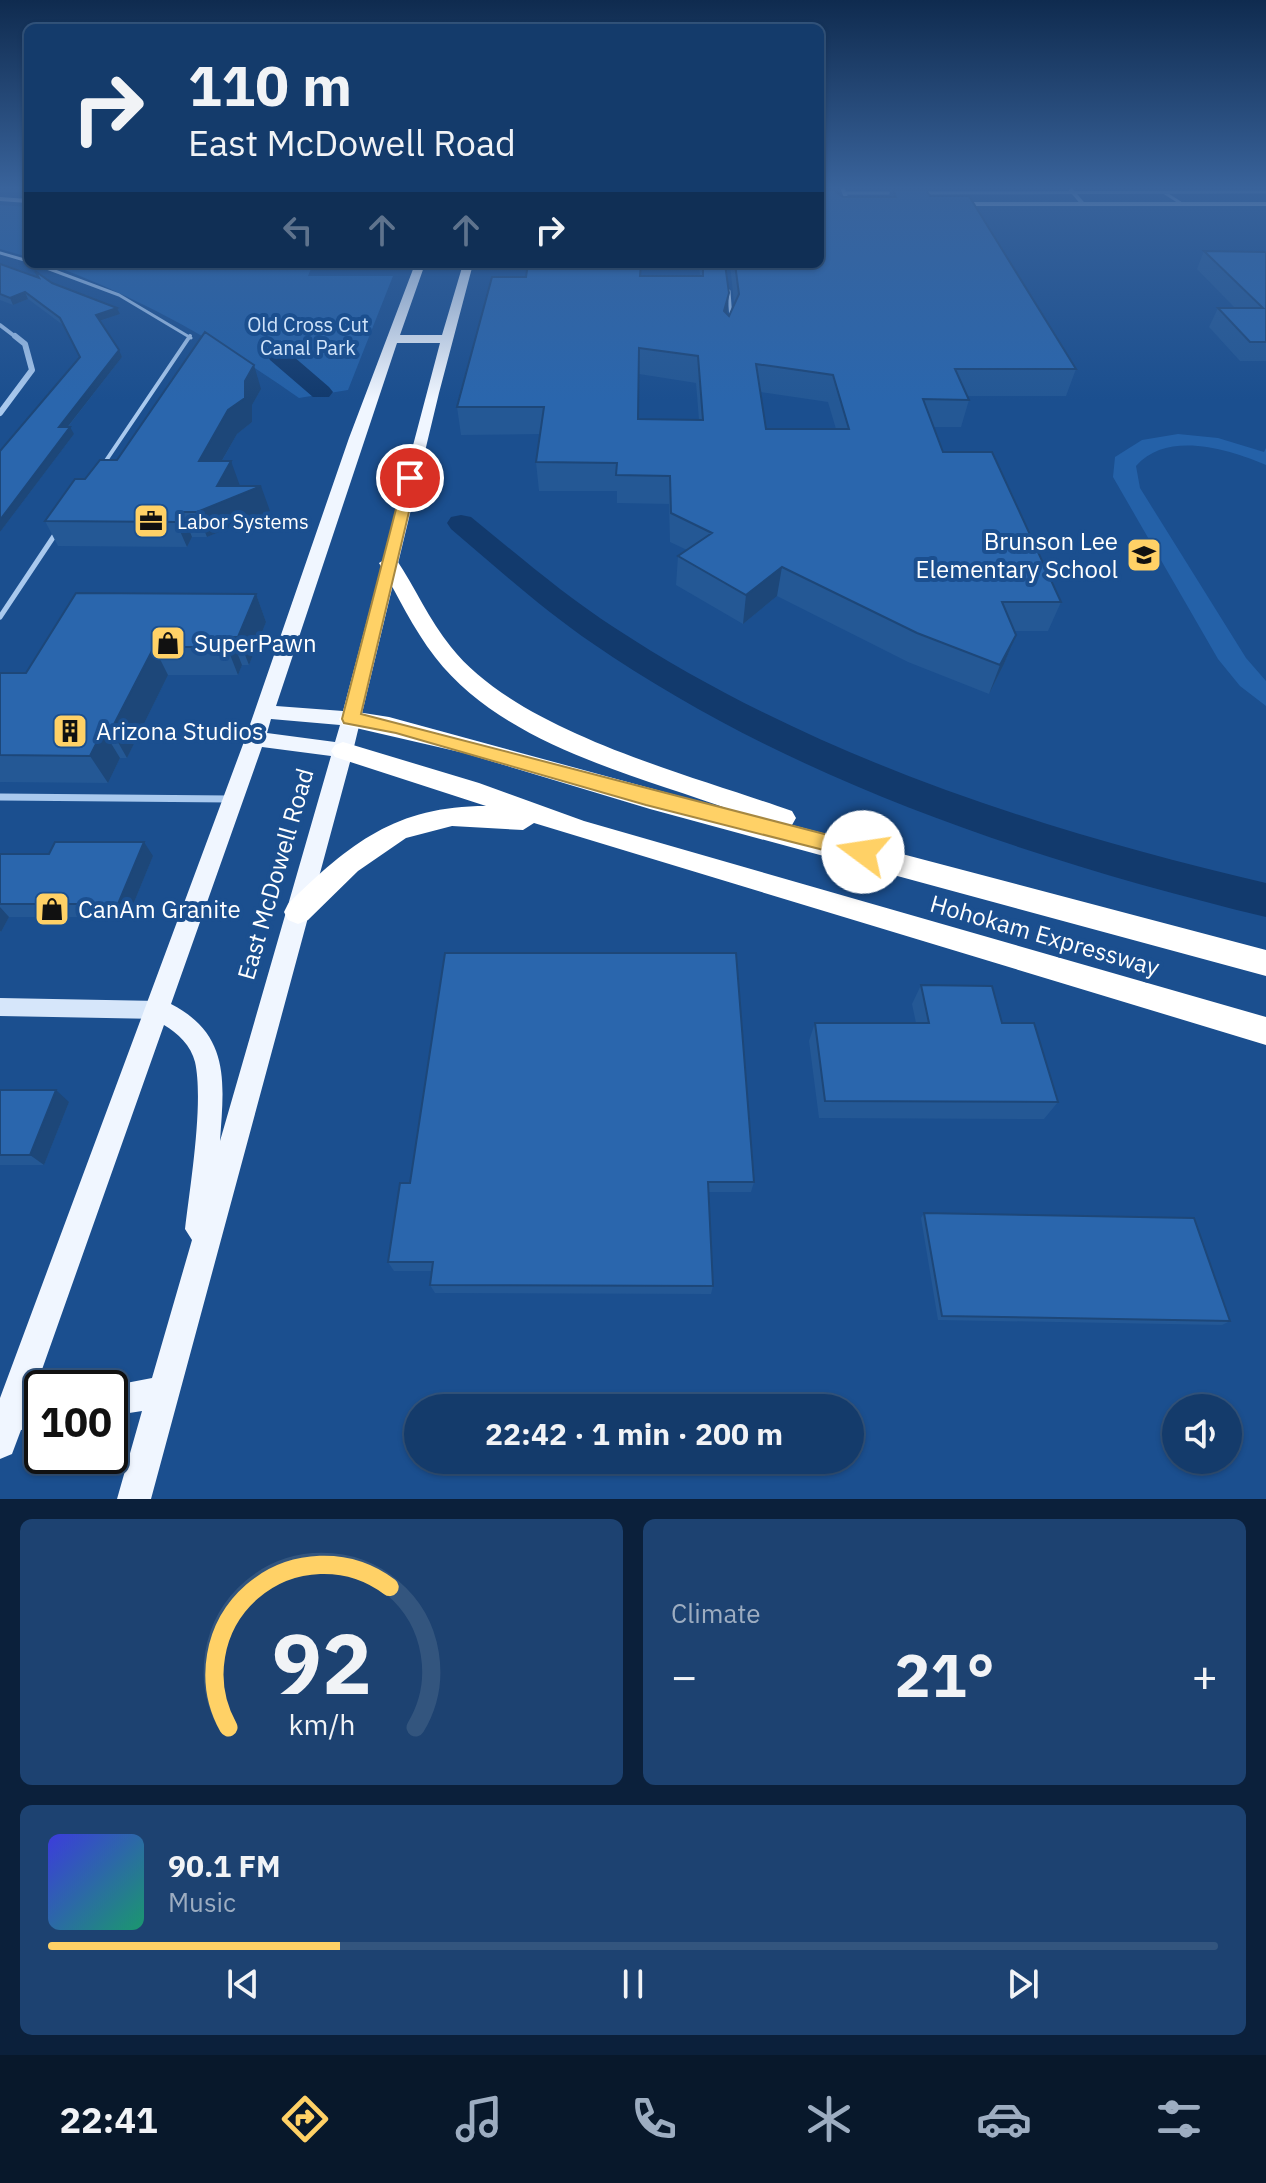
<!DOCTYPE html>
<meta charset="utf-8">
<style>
:root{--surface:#143b6b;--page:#1d4271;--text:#f1f3f6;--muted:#9dadc1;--line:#33557e;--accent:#ffd166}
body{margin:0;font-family:"IBM Plex Sans",sans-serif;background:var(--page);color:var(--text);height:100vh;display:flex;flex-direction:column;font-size:30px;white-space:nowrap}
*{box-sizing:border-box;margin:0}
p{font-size:26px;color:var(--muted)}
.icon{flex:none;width:44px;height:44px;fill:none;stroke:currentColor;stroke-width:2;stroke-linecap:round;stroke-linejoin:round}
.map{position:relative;height:1499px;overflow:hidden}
.details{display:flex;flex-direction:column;gap:20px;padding:20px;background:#0b203b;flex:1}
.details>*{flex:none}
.guide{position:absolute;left:24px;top:24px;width:800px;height:244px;border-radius:12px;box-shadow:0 2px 6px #0004,0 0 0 2px var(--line);background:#143b6b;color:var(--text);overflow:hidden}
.buttons{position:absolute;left:1162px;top:1394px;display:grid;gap:16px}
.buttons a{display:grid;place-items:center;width:80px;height:80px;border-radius:50%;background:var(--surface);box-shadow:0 2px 6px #0004,0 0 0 2px var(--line);font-size:40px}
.speed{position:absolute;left:24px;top:1370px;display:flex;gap:16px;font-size:40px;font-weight:700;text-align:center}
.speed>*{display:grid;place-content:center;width:104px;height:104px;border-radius:50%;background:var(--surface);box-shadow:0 2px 6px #0004,0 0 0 2px var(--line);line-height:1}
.speed .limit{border:4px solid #111;border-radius:12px;background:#fff;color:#111}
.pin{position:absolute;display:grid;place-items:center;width:68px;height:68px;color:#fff;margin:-34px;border:4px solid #fff;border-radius:50%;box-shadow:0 2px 8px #0007}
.me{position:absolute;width:88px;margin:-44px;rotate:284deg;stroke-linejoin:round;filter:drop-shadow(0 0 6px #0008)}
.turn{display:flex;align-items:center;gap:28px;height:168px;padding:0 32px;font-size:36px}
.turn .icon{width:104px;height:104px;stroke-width:2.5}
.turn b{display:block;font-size:56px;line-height:68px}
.lanes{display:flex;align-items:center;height:76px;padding:0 32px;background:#0003;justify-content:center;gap:40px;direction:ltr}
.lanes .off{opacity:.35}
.big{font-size:60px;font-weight:700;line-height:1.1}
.details .widget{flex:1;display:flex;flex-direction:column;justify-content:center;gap:12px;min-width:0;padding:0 28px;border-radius:12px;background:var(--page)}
.details .dial{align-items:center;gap:0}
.dial svg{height:208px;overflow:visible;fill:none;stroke:var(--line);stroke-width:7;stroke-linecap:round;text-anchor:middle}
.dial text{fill:var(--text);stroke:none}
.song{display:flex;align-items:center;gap:24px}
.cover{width:96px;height:96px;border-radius:12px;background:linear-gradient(135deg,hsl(240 70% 55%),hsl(160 70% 35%))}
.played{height:8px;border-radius:4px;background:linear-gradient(90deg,var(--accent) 25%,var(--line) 25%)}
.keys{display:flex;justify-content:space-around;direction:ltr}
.heat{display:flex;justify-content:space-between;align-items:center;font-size:44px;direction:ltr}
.details .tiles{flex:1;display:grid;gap:20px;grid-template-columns:1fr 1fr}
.widget:last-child{grid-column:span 2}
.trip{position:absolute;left:404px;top:1394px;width:460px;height:80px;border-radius:40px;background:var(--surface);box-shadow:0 2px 6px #0004,0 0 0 2px var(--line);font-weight:700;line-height:80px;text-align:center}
.tab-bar{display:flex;height:128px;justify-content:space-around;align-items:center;background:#08182b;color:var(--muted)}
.tab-bar .icon{width:56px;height:56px}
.tab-bar .current{color:var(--accent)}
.tab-bar b{font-size:36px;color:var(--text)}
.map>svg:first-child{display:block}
.green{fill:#2461a8}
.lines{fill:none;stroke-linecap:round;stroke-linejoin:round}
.canal{fill:#123a6d;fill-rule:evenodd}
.lane-far3{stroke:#a9c9ee;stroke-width:3}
.lane-far2{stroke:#a9c9ee;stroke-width:4}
.lane-far1{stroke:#a9c9ee;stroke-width:5}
.lane{stroke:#a9c9ee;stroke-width:7}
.street-far1{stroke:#a9c9ee;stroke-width:4}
.street{stroke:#a9c9ee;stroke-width:6}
.secondary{fill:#d6e6fa;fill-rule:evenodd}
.primary{fill:#f0f6ff;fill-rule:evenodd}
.highway{fill:#fff;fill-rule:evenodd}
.wall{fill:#245895;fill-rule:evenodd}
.shaded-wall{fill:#1d4779}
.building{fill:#2a66ad;stroke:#1d4779;stroke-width:2;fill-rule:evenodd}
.route{fill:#ffd166;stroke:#a68842;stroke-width:2}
.labels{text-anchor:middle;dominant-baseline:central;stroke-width:8;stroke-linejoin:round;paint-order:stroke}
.far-park-label{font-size:20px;fill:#cfe3fa;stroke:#1b4f8f}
.far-poi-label{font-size:20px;fill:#fff;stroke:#1b4f8f;text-anchor:start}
.poi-label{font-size:24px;fill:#fff;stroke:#1b4f8f;text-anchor:start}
.street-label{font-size:24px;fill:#fff;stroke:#1b4f8f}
</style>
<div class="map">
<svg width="1266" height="1499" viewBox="0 0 1266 1499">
<rect width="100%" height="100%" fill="#1b4f8f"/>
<!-- green -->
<path class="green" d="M0 205 28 207V257L0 249Z
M49 264H313L308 276H393L348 390 299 398C221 343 139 297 49 264Z
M1178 434 1218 438 1264 452 1266 448V465C1229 449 1167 430 1136 466L1140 488 1246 658 1266 681V706L1240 686 1218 659 1113 477 1115 457 1142 440Z"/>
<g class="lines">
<!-- canal -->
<path class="canal" d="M278 348 286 350 329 387 333 392 329 397H313L270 360 267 355 270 350Z
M461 515 471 517C518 555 564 595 615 628 810 756 1040 830 1266 883V917C1032 860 792 781 592 643 542 609 497 568 451 529L447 523 451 517Z"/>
<!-- lane-far3 -->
<path class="lane-far3" d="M844 193H897
M920 193 1266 192
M1165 193 1182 204
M0 253 28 261
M36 264 119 295 191 338
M729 291 731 320"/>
<!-- lane-far2 -->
<path class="lane-far2" d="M103 465 190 336"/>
<!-- lane-far1 -->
<path class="lane-far1" d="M0 617 58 530"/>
<!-- lane -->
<path class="lane" d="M0 797 230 799"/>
<!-- street-far1 -->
<path class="street-far1" d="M843 190 849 204
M1071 190 1083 204
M0 325 17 338"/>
<!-- street -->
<path class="street" d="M0 413 32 370 25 344 15 336"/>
<!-- secondary -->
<path class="secondary" d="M0 197 28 199V203L0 201Z
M953 202H1266V206H956Z
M0 998 159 1001 166 1003 169 1010 166 1017 159 1019 0 1016Z"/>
<!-- primary -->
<path class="primary" d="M415 264H425L400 335H442L463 264H473L439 393 353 751 151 1499H117L142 1411 110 1416V1388H100L152 1378 192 1240 185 1229C190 1186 204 1102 195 1062 191 1046 178 1033 164 1025L33 1395 42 1394V1426L21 1430 12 1454 0 1459V1398L245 739 349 438ZM397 343H440L343 711 276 706ZM271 719 340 725 335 742 267 733ZM262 747 331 756 220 1141C224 1083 231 1035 171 1004Z"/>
<!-- highway -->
<path class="highway" d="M389 557 396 559C415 587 429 620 451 647 518 732 691 775 792 811L796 818 792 825 1266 950V976L650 809 464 753 343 725 339 719 343 713 351 711 389 717 734 811C634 774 504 746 435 657 413 629 397 594 379 563Z
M343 742 479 783 584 821 1266 1017V1045L534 823 523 830 452 826 406 838 358 871 308 920 298 924 288 920 284 912 288 904C350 843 396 806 486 806L335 757 331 751 335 745Z"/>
</g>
<!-- wall -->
<path class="wall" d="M890 190H926L930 196 1076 369 1066 396H967L969 400 961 427H934L943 452 1061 602 1048 631H1014L1016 635 1004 664 989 694 908 662 777 596 743 624 676 585 678 556 687 550 670 542 669 504 617 503V491H539L536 462 540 434 461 435 457 407 526 277 700 276 699 264H725L728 314 729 316 734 303 730 264H820L843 197H889ZM639 374 696 383 699 420 639 419ZM760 392 828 402 836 429H766Z
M1204 251 1266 252V361H1240L1209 327 1218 308H1235L1197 269Z
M0 264 52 283 120 314 100 321 122 357 68 427 74 434 0 532V451L80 357 63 325 28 299 13 305 0 300Z
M261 389 252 405V422L237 434 222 461 240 486 270 511 207 537H192L187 547 58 546 45 521 85 479 117 460Z
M256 594 266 622 249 665H242L238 675H168L127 758H120L108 783 0 782V673H26Z
M0 854 153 856 128 917H9L1 932H0Z
M921 985 1002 1023 1058 1102 1044 1119 819 1118 809 1041 815 1023H916L912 1004Z
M0 1090 69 1102 44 1165H0Z
M754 1182 751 1192H708L713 1286 711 1294 435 1293 430 1285 431 1271H394L388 1262 400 1183Z
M924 1213 1230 1321 1222 1325 938 1320 921 1218Z"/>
<!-- shaded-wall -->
<path class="shaded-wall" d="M25 292 28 299 13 305 10 298Z
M729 293 727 319 724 311Z
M117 308 120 314 99 321 96 315Z
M119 350 122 357 62 434 59 427Z
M254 365 261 389 252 405V422L237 434 208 485 199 461Z
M70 427 74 434 0 532V520Z
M231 461 240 486H261L270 511 207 537 197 512 217 486Z
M182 512 192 537 187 547 176 522Z
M782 567 777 596 743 624 746 595Z
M256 594 266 622 249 665 238 637Z
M1016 635 1004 664 989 694 1000 665Z
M231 637 242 665 238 675 227 647Z
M154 647 168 675 127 758 111 730Z
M103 730 120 758 108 783 90 756Z
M144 842 153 856 128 917 118 904Z
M0 907 9 917 1 932 0 931Z
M56 1090 69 1102 44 1165 30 1155Z"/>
<!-- building -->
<path class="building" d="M820 190H834L843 197H896L893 190H926L930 196H969L1076 369H955L969 400 923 399 943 452H992L1061 602H1002L1016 635 1000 665 917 633 782 567 746 595 678 556 712 533 671 513 670 476 616 475 617 463 536 462 544 407H457L492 277H526L528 264H641L640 276H703V264H725L729 293 724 311 729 316 739 294 735 264H820ZM639 348 698 356 703 420 638 419ZM756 364 833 375 849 429H766Z
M1204 251 1266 252V342H1250L1218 308H1263Z
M0 264 39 278 35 271 52 283 117 308 96 315 119 350 59 427H70L0 520V451L80 357 60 318 25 292 10 298 0 294Z
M205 332 254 365 245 381V398L228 410 199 461H231L217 486H261L197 512H182L176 522 45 521 75 479H85L100 460H117Z
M76 593 256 594 238 637H231L227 647H154L111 730H103L90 756 0 755V673H26Z
M55 842H144L118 904H0V854H49Z
M445 953H736L754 1182H708L713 1286 430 1285 433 1262H388L400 1183H410Z
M921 985 992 986 1002 1023H1034L1058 1102 825 1101 815 1023H929Z
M0 1090H56L30 1155H0Z
M924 1213 1194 1218 1230 1321 942 1316Z"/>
<!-- sky -->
<linearGradient id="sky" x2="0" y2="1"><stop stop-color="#0f2b4f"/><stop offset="0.47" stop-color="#39639b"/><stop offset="1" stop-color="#39639b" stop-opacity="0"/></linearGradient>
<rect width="1266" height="400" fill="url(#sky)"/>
<!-- route -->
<path class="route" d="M410 474 417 478 361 714 863 844 870 846 873 852 870 858 863 860 646 805 396 733 344 723 342 719 404 478Z"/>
<!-- icons -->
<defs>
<symbol id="office-square" viewBox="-11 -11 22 22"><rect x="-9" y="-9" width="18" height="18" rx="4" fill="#ffd166" stroke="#1b4f8f"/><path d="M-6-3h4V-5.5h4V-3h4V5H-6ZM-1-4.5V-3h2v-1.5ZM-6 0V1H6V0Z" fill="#111"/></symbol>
<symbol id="school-square" viewBox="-11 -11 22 22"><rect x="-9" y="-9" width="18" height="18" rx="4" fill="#ffd166" stroke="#1b4f8f"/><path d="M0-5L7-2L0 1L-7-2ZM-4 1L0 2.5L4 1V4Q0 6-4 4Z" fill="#111"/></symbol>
<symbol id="shop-square" viewBox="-11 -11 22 22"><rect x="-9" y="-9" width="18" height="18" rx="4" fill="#ffd166" stroke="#1b4f8f"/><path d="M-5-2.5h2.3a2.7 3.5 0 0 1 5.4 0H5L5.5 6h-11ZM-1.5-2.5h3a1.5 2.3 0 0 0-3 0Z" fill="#111"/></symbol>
<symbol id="building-square" viewBox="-11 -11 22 22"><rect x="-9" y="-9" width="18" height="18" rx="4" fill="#ffd166" stroke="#1b4f8f"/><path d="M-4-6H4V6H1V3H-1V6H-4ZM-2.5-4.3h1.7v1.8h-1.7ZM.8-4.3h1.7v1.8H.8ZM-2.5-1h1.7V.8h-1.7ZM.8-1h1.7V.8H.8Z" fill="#111"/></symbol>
</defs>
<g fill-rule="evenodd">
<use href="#office-square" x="131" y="501" width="40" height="40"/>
<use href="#school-square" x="1124" y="535" width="40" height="40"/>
<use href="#shop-square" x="148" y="623" width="40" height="40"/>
<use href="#building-square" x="50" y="711" width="40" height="40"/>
<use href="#shop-square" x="32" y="889" width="40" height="40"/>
</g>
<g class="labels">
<!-- far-park labels -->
<g class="far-park-label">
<text x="308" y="324">Old Cross Cut<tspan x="308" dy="23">Canal Park</tspan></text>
</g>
<!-- far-poi labels -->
<g class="far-poi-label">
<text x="177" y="521">Labor Systems</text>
</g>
<!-- poi labels -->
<g class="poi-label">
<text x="1118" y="541" text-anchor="end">Brunson Lee<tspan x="1118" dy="28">Elementary School</tspan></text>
<text x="194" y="643">SuperPawn</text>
<text x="96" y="731">Arizona Studios</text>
<text x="78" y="909">CanAm Granite</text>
</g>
<!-- street labels -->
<g class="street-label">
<text transform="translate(275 874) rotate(-74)">East McDowell Road</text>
<text transform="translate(1045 935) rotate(16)">Hohokam Expressway</text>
</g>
</g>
</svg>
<div class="buttons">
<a><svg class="icon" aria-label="sound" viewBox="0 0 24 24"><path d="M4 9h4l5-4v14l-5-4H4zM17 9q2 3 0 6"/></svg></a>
</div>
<div class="speed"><div class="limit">100</div></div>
<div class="pin" style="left:410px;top:478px;background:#d93025"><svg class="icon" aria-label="arrive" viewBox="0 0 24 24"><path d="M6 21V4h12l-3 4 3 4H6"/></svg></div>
<svg class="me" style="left:863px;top:852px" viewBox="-20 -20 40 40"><circle r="19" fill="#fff"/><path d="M0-13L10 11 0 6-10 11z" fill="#ffd166"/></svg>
<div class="trip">22:42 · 1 min · 200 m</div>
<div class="guide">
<div class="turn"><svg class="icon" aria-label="right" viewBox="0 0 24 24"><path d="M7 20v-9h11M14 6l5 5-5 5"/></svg><div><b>110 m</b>East McDowell Road</div></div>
<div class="lanes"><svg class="icon off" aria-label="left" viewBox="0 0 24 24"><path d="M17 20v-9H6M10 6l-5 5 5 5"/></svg><svg class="icon off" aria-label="ahead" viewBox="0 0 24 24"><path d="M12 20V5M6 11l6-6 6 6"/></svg><svg class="icon off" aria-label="ahead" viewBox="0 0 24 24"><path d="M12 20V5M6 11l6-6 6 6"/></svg><svg class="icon" aria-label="right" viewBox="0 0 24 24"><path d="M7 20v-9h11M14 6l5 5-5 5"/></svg></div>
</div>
</div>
<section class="details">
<div class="tiles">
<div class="widget dial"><svg viewBox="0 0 100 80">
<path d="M14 69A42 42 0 1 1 86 69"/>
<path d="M14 69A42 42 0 0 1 76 15" stroke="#ffd166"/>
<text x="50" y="56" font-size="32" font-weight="700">92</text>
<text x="50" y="72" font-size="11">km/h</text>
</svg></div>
<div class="widget"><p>Climate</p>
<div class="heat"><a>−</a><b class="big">21°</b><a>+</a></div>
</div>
<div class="widget">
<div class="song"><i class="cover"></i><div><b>90.1 FM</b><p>Music</p></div></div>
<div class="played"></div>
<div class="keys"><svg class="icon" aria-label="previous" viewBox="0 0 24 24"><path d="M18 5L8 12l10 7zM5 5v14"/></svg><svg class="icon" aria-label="pause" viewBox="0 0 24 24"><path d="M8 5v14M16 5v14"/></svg><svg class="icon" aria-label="next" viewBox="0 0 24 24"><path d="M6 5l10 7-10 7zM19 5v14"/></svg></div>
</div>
</div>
</section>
<nav class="tab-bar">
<b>22:41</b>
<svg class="icon current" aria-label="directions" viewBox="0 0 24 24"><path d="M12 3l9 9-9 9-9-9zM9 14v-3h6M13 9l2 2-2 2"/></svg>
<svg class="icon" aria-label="music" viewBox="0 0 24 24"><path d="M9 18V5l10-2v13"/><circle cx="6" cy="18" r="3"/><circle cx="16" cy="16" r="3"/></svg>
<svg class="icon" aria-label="phone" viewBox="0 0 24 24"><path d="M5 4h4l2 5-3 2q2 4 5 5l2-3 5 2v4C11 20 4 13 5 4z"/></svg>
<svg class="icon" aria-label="climate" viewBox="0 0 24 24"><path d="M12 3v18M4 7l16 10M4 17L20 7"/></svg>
<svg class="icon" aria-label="car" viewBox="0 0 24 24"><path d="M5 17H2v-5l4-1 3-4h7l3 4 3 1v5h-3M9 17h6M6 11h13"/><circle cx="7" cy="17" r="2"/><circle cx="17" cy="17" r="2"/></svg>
<svg class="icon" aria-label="filters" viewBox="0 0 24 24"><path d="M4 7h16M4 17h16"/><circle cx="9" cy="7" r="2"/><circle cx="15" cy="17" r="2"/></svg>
</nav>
